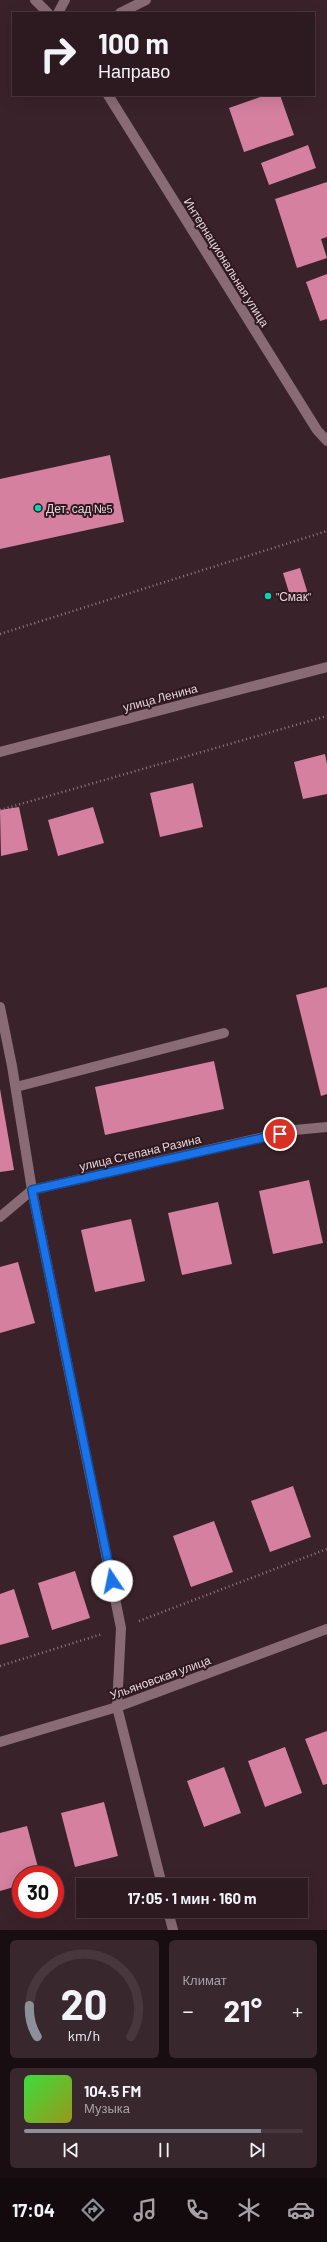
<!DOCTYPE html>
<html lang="ru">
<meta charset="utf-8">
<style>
:root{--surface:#2c1a20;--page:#38272d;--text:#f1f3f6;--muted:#a6a1a5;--line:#48383e;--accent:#8c9099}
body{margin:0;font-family:Barlow,sans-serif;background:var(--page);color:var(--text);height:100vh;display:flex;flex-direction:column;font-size:15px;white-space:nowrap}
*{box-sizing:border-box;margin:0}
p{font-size:13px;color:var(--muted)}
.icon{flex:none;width:22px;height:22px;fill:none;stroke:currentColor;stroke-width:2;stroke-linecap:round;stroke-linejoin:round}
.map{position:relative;height:1930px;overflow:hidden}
.drawer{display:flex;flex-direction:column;gap:10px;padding:10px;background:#180e12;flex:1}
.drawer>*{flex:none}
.banner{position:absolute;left:12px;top:12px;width:303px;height:84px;border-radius:0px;box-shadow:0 4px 16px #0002,0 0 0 1px var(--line);background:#2c1a20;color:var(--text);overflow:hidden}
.speed{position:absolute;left:12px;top:1866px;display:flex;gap:8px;font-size:20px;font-weight:700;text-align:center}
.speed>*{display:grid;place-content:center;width:52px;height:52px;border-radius:50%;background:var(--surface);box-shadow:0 4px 16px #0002,0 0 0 1px var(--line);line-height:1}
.speed .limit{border:6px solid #d22;background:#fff;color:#111}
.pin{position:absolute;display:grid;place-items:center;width:34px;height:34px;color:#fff;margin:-17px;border:2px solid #fff;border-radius:50%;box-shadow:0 1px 4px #0007}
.me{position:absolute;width:44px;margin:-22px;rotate:349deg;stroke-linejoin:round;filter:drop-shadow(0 0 3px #0008)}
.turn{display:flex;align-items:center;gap:14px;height:84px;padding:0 20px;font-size:18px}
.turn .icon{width:52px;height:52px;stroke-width:2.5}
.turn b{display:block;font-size:28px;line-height:34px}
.big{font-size:30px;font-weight:700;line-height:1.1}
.drawer .card{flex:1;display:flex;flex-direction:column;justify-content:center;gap:6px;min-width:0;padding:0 14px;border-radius:6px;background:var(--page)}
.drawer .dial{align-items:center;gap:0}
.dial svg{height:104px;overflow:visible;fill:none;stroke:var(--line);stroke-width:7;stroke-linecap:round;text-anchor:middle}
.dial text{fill:var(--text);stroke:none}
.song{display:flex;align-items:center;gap:12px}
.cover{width:48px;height:48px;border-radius:6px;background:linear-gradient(135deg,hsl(120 70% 55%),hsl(60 70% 35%))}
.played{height:4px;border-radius:2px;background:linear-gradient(90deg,var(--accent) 85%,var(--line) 85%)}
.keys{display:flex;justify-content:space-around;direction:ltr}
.heat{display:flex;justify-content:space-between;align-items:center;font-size:22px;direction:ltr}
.drawer .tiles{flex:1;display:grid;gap:10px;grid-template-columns:1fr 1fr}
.card:last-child{grid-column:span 2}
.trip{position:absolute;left:76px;top:1878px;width:232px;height:40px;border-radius:0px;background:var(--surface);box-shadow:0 4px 16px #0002,0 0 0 1px var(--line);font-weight:700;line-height:40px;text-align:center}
.tab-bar{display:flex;height:64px;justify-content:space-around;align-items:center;background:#120a0d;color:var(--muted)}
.tab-bar .icon{width:28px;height:28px}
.tab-bar .active{color:var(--accent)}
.tab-bar b{font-size:18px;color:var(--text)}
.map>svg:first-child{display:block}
.building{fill:#d5809f}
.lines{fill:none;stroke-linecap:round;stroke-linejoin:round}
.path{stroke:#8f7b81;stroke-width:2.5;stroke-dasharray:1 3;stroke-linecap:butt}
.service{stroke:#886b75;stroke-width:10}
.minor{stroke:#886b75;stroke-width:10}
.secondary{stroke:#886b75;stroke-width:10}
.route-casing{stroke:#114b97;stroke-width:10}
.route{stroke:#1a73e8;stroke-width:7}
.poi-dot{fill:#06d5b6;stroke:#2f1820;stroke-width:1.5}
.labels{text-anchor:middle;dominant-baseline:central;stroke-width:4;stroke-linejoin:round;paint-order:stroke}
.street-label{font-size:12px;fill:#e6d6db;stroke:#2f1820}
.poi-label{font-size:12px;fill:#e6d6db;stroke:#2f1820;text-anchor:start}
</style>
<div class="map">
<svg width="327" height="1930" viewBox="0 0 327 1930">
<rect width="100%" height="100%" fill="#3a222a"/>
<!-- building -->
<path class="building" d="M266 95H280L294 135 244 152 229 108Z
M308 145 316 168 269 185 261 163Z
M327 182V237L321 239 327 258 297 268 275 199Z
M327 274V319L320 321 306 282Z
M110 455 124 522 0 549V479Z
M300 568 308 594 291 599 283 573Z
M325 754 327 764V794L303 799 294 762Z
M193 783 203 827 160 837 150 793Z
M19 807 28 850 1 856 0 810Z
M93 807 104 843 58 856 48 820Z
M327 987V1094L321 1096 296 995Z
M214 1061 224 1109 105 1135 95 1087Z
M0 1089 14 1170 0 1172Z
M309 1180 323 1243 273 1254 259 1191Z
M218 1202 232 1264 182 1275 168 1213Z
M131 1219 145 1281 95 1292 81 1230Z
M18 1262 35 1323 0 1333V1267Z
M293 1486 311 1537 270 1552 251 1501Z
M214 1521 233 1572 191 1587 173 1536Z
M75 1571 90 1618 52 1630 38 1583Z
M14 1589 29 1637 0 1645V1594Z
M327 1731V1784L323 1785 305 1739Z
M285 1747 302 1793 265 1807 248 1761Z
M224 1767 241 1813 204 1827 187 1781Z
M104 1802 118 1856 75 1867 61 1813Z
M27 1826 40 1875H21V1885L0 1891V1833Z"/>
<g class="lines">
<!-- path -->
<path class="path" d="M0 634 327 531
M0 810 327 716
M139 1621 327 1549
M0 1666 102 1634"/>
<!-- service -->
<path class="service" d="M58 13 65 0
M295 1130 327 1127"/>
<!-- minor -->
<path class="minor" d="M35 0 48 13
M120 13 146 0
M108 95 317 430 327 441
M0 1007 12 1066 32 1190 121 1628 117 1707 162 1885
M16 1087 224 1033
M0 1217 32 1190 295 1130
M0 1742 117 1707 327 1629
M168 1911 173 1930"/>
<!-- secondary -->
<path class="secondary" d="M0 752 327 667"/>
</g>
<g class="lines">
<defs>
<path id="route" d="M112 1581 32 1190 280 1134"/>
</defs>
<!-- route casing -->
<use href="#route" class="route-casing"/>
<!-- route -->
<use href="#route" class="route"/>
</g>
<!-- markers -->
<g class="poi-dot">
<circle cx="38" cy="508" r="4"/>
<circle cx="268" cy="596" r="4"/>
</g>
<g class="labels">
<!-- street labels -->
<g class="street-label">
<text transform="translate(227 262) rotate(58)">Интернациональная улица</text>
<text transform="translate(160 697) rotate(-15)">улица Ленина</text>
<text transform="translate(140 1152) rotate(-13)">улица Степана Разина</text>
<text transform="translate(160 1677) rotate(-20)">Ульяновская улица</text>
</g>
<!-- poi labels -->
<g class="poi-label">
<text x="46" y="508">Дет. сад №5</text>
<text x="276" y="596">"Смак"</text>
</g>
</g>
</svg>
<div class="speed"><div class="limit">30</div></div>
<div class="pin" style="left:280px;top:1134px;background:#d93025"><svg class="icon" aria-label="arrive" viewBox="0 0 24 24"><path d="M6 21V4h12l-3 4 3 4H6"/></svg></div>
<svg class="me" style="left:112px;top:1581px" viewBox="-20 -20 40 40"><circle r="19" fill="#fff"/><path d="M0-13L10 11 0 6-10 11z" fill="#1a73e8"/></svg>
<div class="trip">17:05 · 1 мин · 160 m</div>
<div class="banner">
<div class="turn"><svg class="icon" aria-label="right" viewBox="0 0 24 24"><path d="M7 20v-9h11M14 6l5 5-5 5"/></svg><div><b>100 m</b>Направо</div></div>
</div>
</div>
<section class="drawer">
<div class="tiles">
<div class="card dial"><svg viewBox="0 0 100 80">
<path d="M14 69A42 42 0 1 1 86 69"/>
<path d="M14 69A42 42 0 0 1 8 45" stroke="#8c9099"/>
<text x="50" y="56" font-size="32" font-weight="700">20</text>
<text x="50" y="72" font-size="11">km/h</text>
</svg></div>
<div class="card"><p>Климат</p>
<div class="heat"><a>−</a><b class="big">21°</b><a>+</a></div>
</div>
<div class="card">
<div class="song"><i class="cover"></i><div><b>104.5 FM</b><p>Музыка</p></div></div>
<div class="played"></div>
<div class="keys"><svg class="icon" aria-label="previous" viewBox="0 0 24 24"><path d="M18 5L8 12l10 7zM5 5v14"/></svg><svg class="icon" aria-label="pause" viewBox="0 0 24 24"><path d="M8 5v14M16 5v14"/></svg><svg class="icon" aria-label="next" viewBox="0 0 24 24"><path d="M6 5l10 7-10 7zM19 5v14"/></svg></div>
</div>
</div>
</section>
<nav class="tab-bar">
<b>17:04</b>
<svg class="icon active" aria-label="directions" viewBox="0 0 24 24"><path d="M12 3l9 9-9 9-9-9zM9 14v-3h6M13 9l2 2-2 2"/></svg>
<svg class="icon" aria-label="music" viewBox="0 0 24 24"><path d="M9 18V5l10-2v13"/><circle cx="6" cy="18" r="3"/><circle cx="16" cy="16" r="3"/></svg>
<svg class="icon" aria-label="phone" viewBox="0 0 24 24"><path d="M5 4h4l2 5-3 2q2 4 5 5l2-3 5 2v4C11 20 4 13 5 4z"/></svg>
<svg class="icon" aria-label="climate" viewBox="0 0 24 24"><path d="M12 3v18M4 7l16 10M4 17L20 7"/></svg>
<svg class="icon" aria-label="car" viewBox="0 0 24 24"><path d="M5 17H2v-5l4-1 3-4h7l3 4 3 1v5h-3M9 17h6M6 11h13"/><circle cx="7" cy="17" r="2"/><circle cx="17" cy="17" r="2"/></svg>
</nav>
